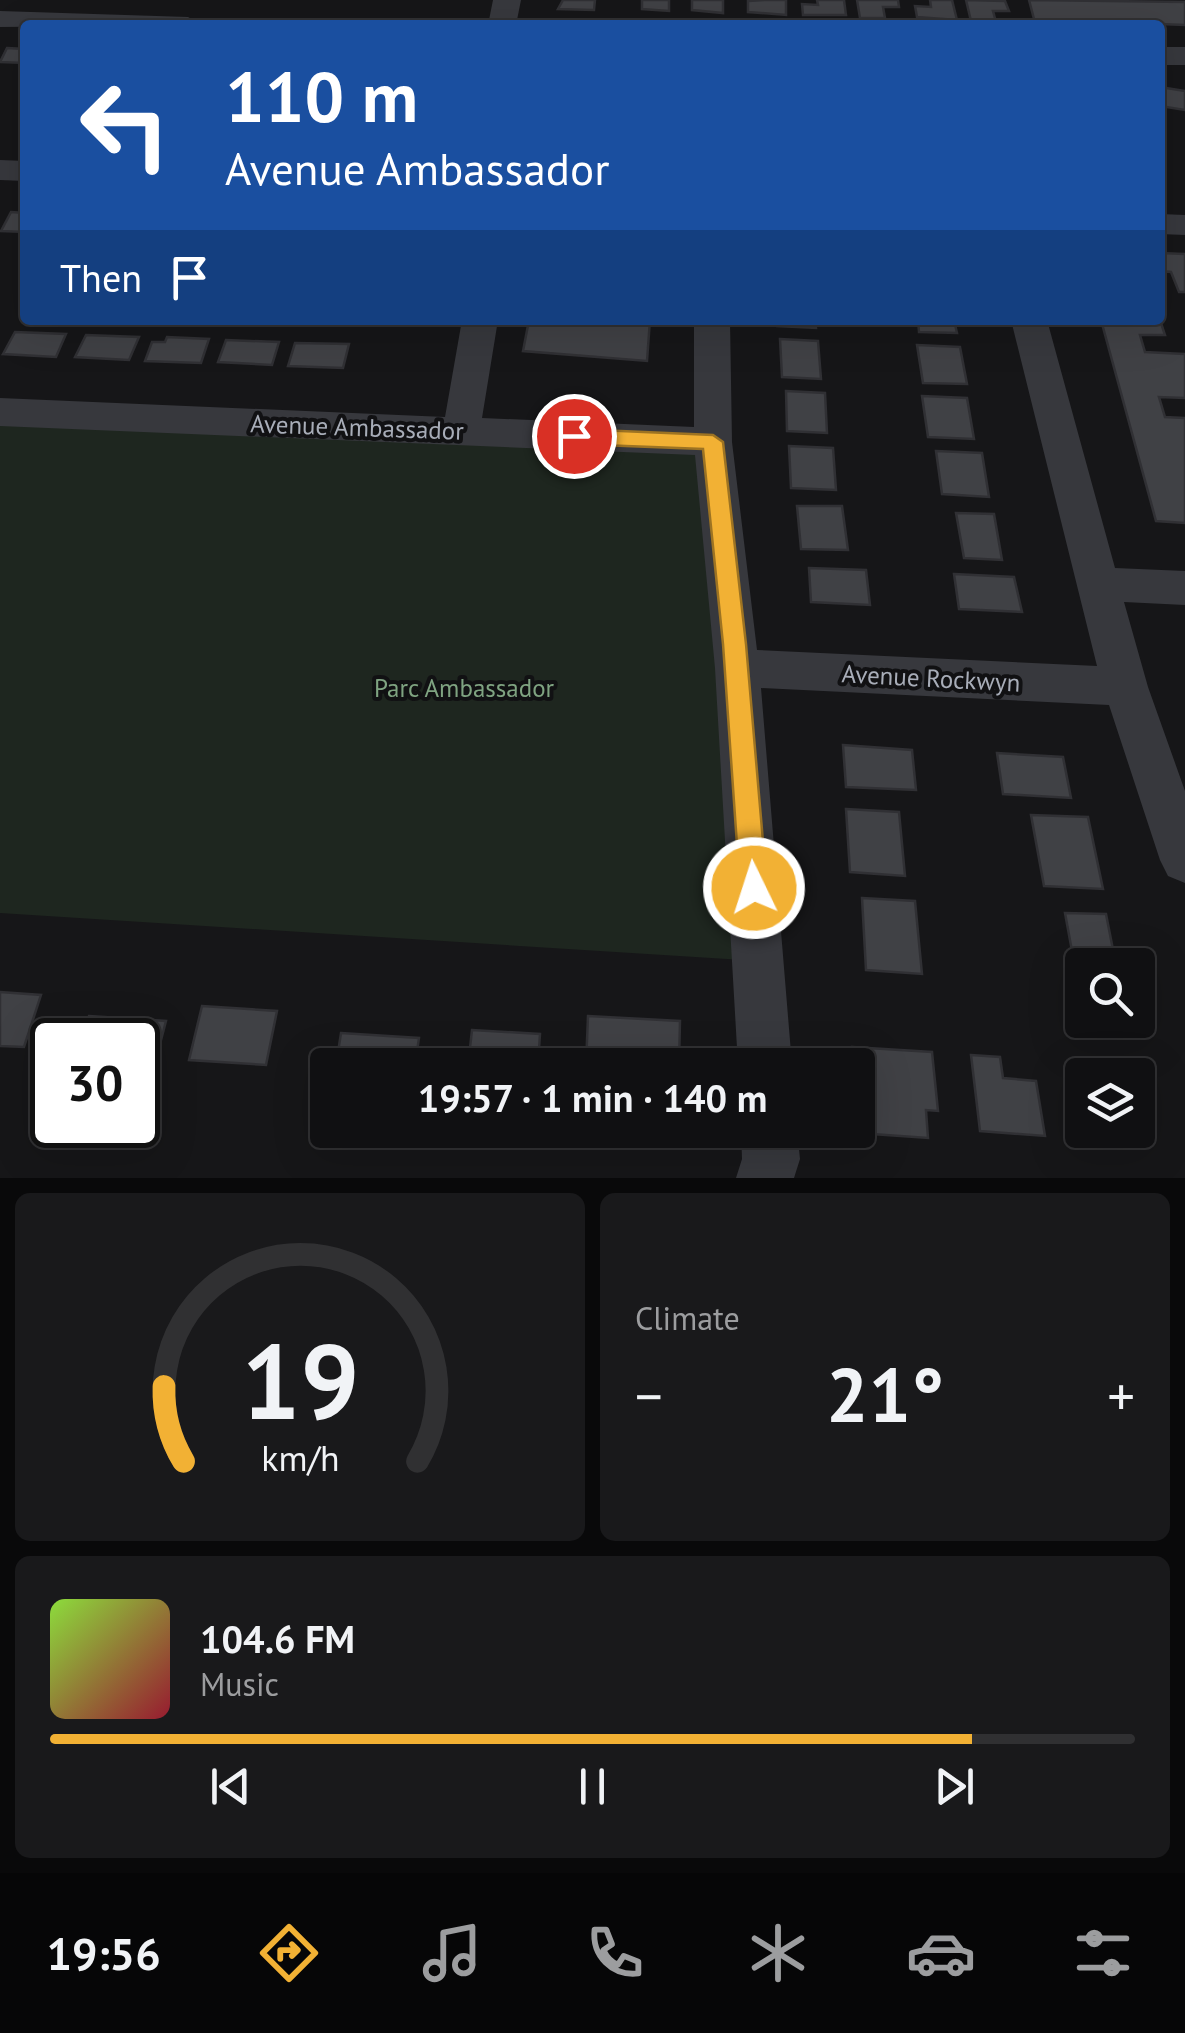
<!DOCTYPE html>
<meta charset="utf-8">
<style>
:root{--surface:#101012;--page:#19191b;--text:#f1f3f6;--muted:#9c9d9f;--line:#303032;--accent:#f2b134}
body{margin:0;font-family:"PT Sans",sans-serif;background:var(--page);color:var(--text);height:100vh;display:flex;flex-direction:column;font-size:38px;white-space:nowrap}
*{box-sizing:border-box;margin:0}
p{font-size:32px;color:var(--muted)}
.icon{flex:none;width:55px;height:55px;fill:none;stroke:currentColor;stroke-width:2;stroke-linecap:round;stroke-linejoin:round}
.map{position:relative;height:1178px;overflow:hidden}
.drawer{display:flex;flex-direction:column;gap:15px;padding:15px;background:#09090a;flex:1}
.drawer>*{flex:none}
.guide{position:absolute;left:20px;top:20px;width:1145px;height:305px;border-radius:10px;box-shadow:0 10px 40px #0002,0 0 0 2px var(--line);background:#1a4fa0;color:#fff;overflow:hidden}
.buttons{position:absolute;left:1065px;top:948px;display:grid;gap:20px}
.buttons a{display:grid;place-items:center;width:90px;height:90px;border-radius:10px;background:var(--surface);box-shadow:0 10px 40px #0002,0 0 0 2px var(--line);font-size:50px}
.speed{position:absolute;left:30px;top:1018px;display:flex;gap:20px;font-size:50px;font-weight:700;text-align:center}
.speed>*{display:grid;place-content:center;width:130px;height:130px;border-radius:50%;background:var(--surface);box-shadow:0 10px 40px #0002,0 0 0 2px var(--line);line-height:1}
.speed .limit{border:5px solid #111;border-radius:15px;background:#fff;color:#111}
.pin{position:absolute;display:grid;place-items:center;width:85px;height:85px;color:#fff;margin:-42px;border:5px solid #fff;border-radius:50%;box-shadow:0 2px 10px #0007}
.me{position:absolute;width:110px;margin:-55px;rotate:356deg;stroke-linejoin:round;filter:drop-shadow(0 0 8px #0008)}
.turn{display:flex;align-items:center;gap:35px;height:210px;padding:0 40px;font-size:45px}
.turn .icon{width:130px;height:130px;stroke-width:2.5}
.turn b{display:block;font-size:70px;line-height:85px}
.then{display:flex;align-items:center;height:95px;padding:0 40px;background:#0003;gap:20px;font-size:38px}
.big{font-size:75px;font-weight:700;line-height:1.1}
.drawer .widget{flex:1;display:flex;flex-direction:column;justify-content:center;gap:15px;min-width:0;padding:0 35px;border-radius:15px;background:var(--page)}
.drawer .dial{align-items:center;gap:0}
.dial svg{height:260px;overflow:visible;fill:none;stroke:var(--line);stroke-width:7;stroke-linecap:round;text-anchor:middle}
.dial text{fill:var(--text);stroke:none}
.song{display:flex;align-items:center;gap:30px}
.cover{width:120px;height:120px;border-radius:15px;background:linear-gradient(135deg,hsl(90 70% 55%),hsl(350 70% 35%))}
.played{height:10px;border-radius:5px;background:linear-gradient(90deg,var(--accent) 85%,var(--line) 85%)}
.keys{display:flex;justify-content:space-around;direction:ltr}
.heat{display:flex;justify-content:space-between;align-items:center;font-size:55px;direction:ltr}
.drawer .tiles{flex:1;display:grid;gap:15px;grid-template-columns:1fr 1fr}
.widget:last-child{grid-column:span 2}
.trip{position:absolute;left:310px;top:1048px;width:565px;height:100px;border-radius:10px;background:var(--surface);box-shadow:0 10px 40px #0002,0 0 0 2px var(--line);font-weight:700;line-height:100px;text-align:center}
.menu{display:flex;height:160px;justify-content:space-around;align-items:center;background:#060607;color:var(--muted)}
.menu .icon{width:70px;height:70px}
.menu .selected{color:var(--accent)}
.menu b{font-size:45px;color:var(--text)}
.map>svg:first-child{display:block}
.green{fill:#1e261f}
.building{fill:#404145;stroke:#303034;stroke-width:2.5}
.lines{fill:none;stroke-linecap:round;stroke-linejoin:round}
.minor{fill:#37383d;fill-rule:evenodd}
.route{fill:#f2b134;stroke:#9d7322;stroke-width:2.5}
.labels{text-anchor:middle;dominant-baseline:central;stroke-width:8;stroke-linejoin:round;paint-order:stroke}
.street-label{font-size:25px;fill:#a8adb8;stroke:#111113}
.park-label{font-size:25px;fill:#7fa381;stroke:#111113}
</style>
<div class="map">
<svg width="1185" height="1178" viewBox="0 0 1185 1178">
<rect width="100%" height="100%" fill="#161618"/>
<!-- green -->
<path class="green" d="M0 417 713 442 759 961 0 913Z"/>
<!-- building -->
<path class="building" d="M563 0H595L594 10 558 9Z
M642 0H669V11L642 9Z
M692 0H723V13L692 10Z
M764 0H786V15L748 12V1Z
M817 0H844L846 15H803L802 4 818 5Z
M857 0H898L899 7H883L885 18H860Z
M930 0H952L957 20 917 17 915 6 931 7Z
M966 0 1005 1 1009 11H993L996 22 971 21Z
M1029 0 1185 2V25L1034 19Z
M7 48 25 49V63L0 62Z
M1160 87 1185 91V110L1160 106Z
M11 212 25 213V232L1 231Z
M1160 253 1185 254V292H1179L1171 272 1160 271Z
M529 320H650L647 361 523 351Z
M776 320H815L816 328 777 326Z
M918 320H954L957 333 919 332Z
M1101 320H1160L1165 335H1140L1145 352 1185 354V398L1159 397 1165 417 1185 418V523L1156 521Z
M15 332 66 334 56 357 3 354Z
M86 335 139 337 129 360 75 357Z
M167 337 209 339 201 363 145 361 152 342H165Z
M780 339 818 341 821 379 782 377Z
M226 340 279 342 272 365 218 362Z
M295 343 349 344 343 368 288 366Z
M917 345 960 347 967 384 923 383Z
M786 391 825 393 827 433 787 431Z
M922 396 967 398 974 439 928 437Z
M789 446 833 448 836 490 791 488Z
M936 451 982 453 989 497 942 494Z
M797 506H842L848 550 801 549Z
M956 513 994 514 1002 560 964 558Z
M809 568 866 570 870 605 811 602Z
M954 574 1014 577 1022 612 959 609Z
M843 745 912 750 916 790 846 787Z
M997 753 1063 757 1071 798 1003 794Z
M846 809 899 812 905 876 850 872Z
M1031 815 1088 817 1103 889 1044 886Z
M862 898 915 901 922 974 866 970Z
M1065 913 1106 914 1116 965H1082V985L1078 984Z
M0 992 41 995 24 1047 0 1046Z
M202 1006 277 1011 266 1065 189 1060Z
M89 1016 166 1021 152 1075 138 1074V1040H82Z
M588 1016 680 1021 679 1065H586Z
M472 1030 540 1034 538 1065H468Z
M341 1033 419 1038 415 1065H336Z
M852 1047 932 1052 938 1111 926 1110 928 1138 858 1133V1065H854Z
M971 1055 1000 1057 1003 1078 1036 1081 1045 1136 980 1131Z
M1068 1081 1082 1082V1130H1138V1086L1149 1142 1077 1137Z"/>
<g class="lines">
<!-- minor -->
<path class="minor" d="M493 0H521L516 25H488Z
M0 11 188 17 202 25 0 27Z
M1160 47H1185V65H1160Z
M0 160 25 161V181L0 180Z
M1160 214 1185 215V235L1160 234Z
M462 320H498L482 418 694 427V320H730L732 442 757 650 1097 666 1011 320H1047L1115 568 1185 571V605L1124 602 1148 687 1185 791V883L1168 876 1160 860 1109 705 761 688 792 1065H738L715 668 695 455 0 426V398L445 417Z
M741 1130H797L800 1159 794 1178H736L742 1159Z"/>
</g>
<!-- route -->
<path class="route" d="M574 429 713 435 723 442 746 644 767 888 763 897 754 901 744 897 740 888 723 644 703 449 574 444 563 436Z"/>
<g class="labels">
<!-- street labels -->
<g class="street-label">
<text transform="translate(357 427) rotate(2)">Avenue Ambassador</text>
<text transform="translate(931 678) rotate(3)">Avenue Rockwyn</text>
</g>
<!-- park labels -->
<g class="park-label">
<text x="464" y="688">Parc Ambassador</text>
</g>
</g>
</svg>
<div class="buttons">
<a><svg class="icon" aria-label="search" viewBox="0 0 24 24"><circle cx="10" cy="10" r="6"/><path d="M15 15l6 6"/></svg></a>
<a><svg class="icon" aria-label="layers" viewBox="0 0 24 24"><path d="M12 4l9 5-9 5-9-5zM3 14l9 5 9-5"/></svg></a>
</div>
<div class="speed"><div class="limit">30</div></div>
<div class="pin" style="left:574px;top:436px;background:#d93025"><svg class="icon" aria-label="arrive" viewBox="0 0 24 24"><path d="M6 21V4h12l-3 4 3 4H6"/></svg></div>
<svg class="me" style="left:754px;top:888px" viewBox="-20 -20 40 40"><circle r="17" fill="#f2b134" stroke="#fff" stroke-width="3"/><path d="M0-11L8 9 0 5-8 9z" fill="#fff"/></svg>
<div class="trip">19:57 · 1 min · 140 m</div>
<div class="guide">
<div class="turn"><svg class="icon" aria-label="left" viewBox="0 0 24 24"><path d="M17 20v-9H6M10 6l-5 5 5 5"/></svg><div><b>110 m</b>Avenue Ambassador</div></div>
<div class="then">Then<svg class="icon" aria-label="arrive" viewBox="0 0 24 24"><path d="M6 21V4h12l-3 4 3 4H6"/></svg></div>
</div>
</div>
<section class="drawer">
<div class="tiles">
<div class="widget dial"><svg viewBox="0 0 100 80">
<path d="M14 69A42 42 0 1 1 86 69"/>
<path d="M14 69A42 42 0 0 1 8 46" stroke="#f2b134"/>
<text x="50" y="56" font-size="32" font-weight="700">19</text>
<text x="50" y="72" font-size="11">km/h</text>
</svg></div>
<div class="widget"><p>Climate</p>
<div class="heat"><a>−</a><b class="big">21°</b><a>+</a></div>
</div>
<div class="widget">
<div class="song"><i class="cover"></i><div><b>104.6 FM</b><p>Music</p></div></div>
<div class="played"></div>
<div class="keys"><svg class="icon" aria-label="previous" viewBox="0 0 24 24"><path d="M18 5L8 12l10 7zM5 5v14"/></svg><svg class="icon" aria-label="pause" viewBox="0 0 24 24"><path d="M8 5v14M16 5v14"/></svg><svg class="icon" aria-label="next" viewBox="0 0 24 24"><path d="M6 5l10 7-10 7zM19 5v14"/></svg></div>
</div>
</div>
</section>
<nav class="menu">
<b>19:56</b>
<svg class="icon selected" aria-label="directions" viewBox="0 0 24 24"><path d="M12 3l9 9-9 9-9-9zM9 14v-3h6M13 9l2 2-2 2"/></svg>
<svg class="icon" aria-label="music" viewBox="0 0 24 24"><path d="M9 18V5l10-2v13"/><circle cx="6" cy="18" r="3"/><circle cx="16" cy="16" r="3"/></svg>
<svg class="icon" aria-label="phone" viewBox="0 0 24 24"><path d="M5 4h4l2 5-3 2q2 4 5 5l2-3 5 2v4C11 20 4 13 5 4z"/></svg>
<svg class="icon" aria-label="climate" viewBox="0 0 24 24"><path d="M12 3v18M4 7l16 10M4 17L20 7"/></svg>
<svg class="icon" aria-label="car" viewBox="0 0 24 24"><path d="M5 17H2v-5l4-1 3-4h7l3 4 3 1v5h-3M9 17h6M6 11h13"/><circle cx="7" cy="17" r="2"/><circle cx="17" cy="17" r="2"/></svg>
<svg class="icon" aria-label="filters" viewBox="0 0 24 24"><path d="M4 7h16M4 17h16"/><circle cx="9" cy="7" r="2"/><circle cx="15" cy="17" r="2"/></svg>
</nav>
